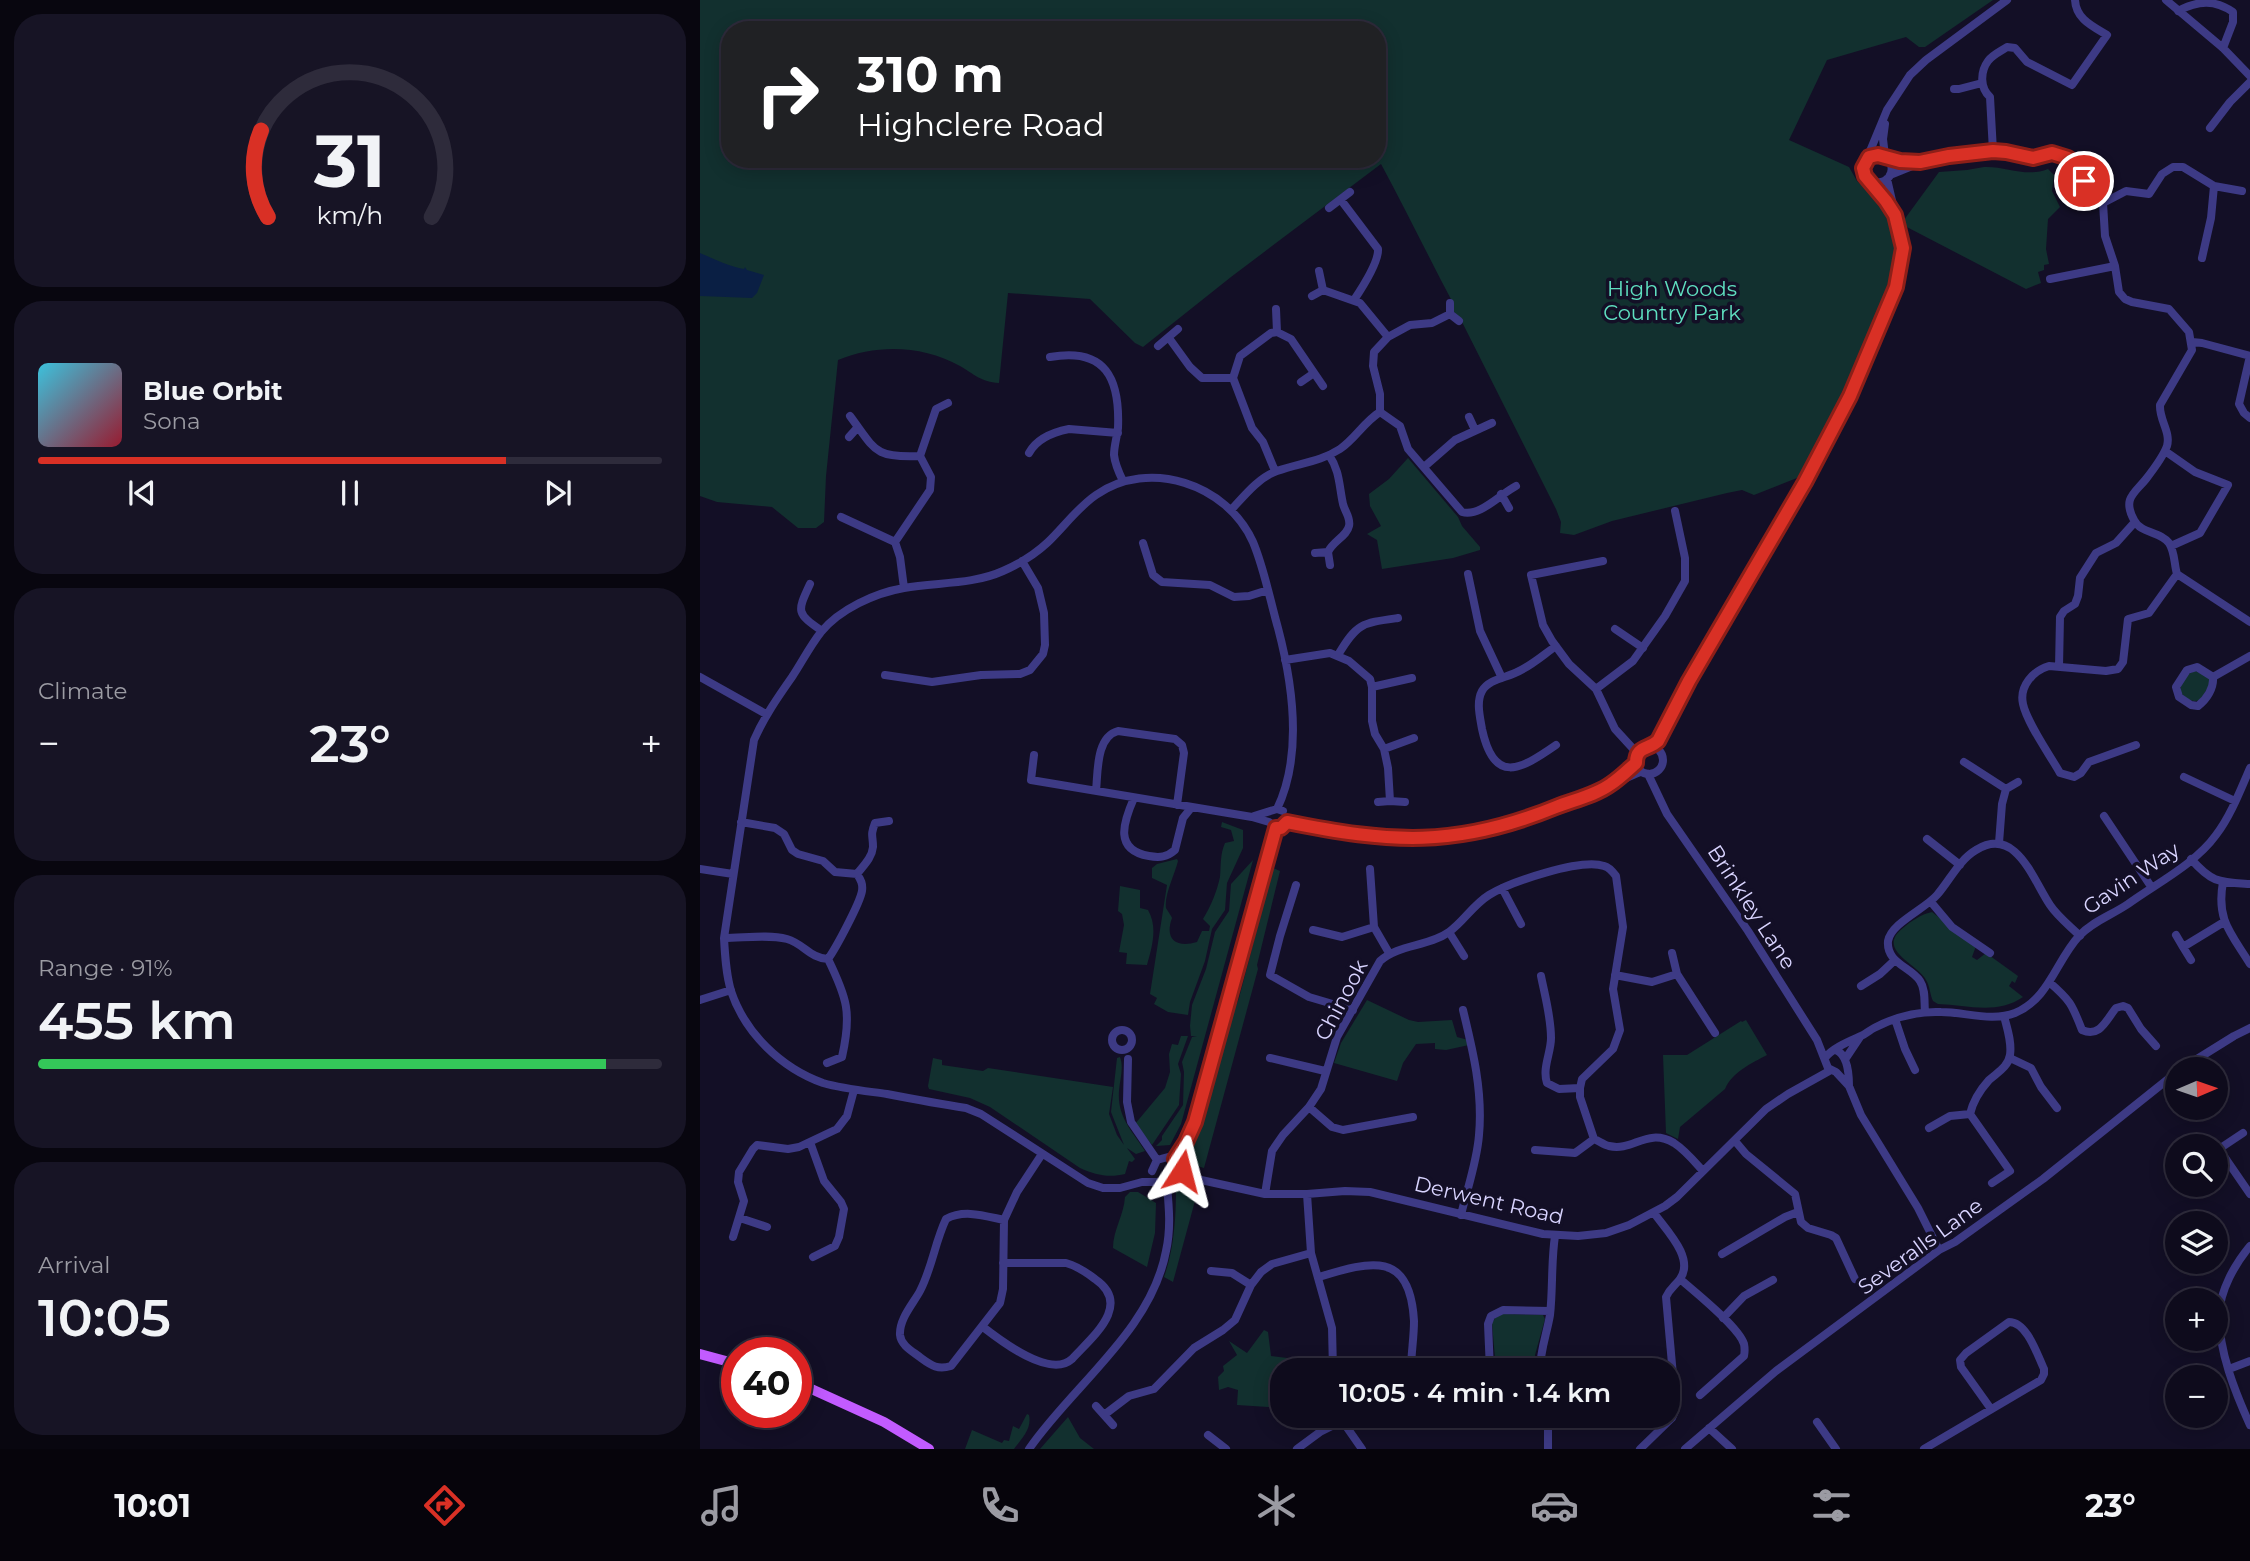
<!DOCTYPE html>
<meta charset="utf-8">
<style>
:root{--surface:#0e0b1c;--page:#171425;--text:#f1f3f6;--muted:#9b9ba3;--line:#2e2b3b;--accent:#d93025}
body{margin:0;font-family:Montserrat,sans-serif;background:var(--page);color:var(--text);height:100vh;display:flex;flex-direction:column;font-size:26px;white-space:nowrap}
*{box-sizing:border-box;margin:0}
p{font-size:23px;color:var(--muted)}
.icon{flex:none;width:38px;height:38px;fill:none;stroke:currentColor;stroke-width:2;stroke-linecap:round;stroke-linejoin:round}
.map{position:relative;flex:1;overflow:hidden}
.details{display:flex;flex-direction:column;gap:14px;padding:14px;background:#08060f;width:700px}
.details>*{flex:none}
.banner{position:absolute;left:21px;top:21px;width:665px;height:147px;border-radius:28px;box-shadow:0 4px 18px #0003,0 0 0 2px var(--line);background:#202124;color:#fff;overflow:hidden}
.needle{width:46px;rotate:88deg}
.tools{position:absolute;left:1465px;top:1057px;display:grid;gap:14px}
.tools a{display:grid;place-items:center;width:63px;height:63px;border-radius:50%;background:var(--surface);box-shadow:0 4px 18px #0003,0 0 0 2px var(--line);font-size:35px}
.speed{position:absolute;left:21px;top:1337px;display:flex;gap:14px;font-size:35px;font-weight:700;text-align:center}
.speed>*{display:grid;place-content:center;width:91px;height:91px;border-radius:50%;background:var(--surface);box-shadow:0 4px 18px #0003,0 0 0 2px var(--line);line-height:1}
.speed .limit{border:10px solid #d22;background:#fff;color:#111}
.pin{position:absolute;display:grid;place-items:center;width:60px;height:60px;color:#fff;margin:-30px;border:4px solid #fff;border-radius:50%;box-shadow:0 2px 7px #0007}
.me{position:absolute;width:77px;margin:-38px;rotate:9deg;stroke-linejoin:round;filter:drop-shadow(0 0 5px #0008)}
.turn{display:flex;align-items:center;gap:24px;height:147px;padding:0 21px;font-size:32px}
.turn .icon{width:91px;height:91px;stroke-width:2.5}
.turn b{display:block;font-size:49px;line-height:60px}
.big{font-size:52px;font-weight:600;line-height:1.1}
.details .card{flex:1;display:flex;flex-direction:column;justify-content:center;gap:10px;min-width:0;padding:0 24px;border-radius:28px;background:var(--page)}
.details .dial{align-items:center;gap:0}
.dial svg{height:182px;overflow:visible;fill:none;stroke:var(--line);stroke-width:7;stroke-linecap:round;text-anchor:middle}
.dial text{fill:var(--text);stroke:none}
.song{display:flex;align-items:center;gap:21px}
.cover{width:84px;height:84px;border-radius:10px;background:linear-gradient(135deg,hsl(190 70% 55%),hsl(350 70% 35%))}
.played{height:7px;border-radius:4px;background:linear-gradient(90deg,var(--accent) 75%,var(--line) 75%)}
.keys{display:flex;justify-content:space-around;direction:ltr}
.heat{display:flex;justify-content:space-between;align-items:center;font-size:38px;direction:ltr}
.charge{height:10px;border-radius:5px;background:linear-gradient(90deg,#34c759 91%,var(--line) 0)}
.trip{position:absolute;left:570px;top:1358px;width:410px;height:70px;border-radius:28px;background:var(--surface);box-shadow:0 4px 18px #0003,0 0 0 2px var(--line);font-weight:600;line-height:70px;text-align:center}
.tabs{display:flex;height:112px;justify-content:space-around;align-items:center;background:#06040b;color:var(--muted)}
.tabs .icon{width:49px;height:49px}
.tabs .active{color:var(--accent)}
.tabs b{font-size:32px;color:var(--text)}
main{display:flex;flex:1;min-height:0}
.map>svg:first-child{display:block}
.green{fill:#12302f;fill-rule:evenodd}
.water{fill:#0a1f44}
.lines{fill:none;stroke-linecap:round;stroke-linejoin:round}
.minor{stroke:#3d3a85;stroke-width:8}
.major{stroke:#c25bff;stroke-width:10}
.route-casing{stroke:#8d1f18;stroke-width:18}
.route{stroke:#d93025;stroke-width:12}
.labels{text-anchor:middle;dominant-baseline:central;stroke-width:7;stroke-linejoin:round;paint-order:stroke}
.park-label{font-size:21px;fill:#5fe0c0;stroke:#130f26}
.street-label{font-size:21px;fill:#d9d4ff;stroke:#130f26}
</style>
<main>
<section class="details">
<div class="card dial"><svg viewBox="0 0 100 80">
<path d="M14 69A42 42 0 1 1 86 69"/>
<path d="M14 69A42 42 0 0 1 11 31" stroke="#d93025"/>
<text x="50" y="56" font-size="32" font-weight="700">31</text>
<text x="50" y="72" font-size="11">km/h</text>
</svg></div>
<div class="card">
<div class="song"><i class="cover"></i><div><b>Blue Orbit</b><p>Sona</p></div></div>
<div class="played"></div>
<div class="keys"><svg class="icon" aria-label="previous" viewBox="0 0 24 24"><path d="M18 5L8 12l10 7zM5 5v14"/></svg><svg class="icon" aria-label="pause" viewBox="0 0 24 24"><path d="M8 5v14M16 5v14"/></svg><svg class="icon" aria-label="next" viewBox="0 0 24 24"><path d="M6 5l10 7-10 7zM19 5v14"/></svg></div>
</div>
<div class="card"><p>Climate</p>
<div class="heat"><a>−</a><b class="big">23°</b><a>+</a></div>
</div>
<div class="card"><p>Range · 91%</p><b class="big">455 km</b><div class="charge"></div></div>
<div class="card"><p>Arrival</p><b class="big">10:05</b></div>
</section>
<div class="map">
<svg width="1550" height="1449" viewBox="0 0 1550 1449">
<rect width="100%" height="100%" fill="#130f26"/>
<!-- green -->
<path class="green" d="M0 0H1293L1225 47H1219L1206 37 1127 60 1089 140 1149 167 1157 181 1167 190 1175 193 1191 213 1196 226 1199 250 1198 264 1190 285 1146 395 1108 471 1102 476 1054 495 1042 490 1027 493 912 521 874 535 860 533 861 522 856 509 760 318 754 312 753 303C728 256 706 210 681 164L531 277 443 347 435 343 390 299 308 293 299 383C281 382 274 374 260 366 222 345 177 344 138 360L126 476 124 522 116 528H98L72 507 17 502 0 496ZM30 30H677V159H30Z
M1284 167C1306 166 1326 178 1348 169L1354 175 1352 191 1360 207 1348 219 1346 249 1349 264 1344 265V270L1338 272 1341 283 1326 289 1201 224 1239 172 1267 170Z
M708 458 758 517 762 526 780 547V550L753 558 682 569 677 540 667 534 681 526 670 506 669 494 689 479Z
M1495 671 1509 677 1511 683 1500 700C1491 703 1486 699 1480 692L1481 685 1488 674Z
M522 822 543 830V848L527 883 525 910 512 929 505 961 490 1002 488 1015 468 1012 454 1004 457 998 450 994 467 885 452 878V868L457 864 477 859 478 861C475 874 464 895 466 908 466 908 472 917 472 918 464 940 477 948 497 942L502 931H509L510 926 503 919C511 906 517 891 520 877 521 865 520 854 525 843L534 841 531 830 521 827Z
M553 860 481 1124 470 1145 456 1146 462 1140V1136L483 1105 484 1072 482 1062 492 1037 497 1036H491L490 1026 492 1005 506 969 515 932 529 911 531 884Z
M573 868 580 871 557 965 558 969 504 1168 487 1163 491 1146 499 1130 524 1036 539 998Z
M420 886 440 890V908L448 910C458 927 452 947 447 965L426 964 427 953 419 952 424 925 422 914 418 911Z
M1232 912 1276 946 1272 957 1277 960 1286 953 1318 976 1315 983 1312 981 1309 986 1323 997C1297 1015 1267 1005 1238 1004L1233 1001C1230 995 1230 986 1226 980 1218 964 1175 950 1203 928 1211 921 1222 914 1232 912Z
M667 1000 709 1020 718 1022 752 1020 757 1037 768 1040 769 1045 746 1050 735 1049V1043L716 1044 703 1063 697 1081 634 1063 641 1043Z
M1046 1020 1067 1055C1052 1063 1032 1072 1025 1089L980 1127 978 1139 966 1133 963 1055H987L1041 1021 1042 1022Z
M481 1036H488L478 1064 481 1074 479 1105 452 1145 435 1124 465 1088 470 1072 469 1054 472 1044 478 1045Z
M420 1057C424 1068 420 1079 419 1091 417 1117 432 1131 445 1151L436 1154 427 1148 435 1159 432 1162 429 1161 425 1174C409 1178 395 1175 380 1168L290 1107 270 1098 229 1089 228 1086 233 1058 242 1060V1065L283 1071 288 1068 413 1087 409 1114 417 1135 424 1145 411 1112 417 1058Z
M483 1182 499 1186 473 1282 464 1277C474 1249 476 1218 476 1188Z
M430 1192H438L456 1203 455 1233 447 1267 413 1248C413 1230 424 1215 425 1197Z
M802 1314 843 1315 845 1319 835 1355 836 1370H796L792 1323 795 1318Z
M564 1330 568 1332 571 1356 587 1358 610 1370H583V1408L537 1405 538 1390 528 1387 519 1390 518 1377 524 1371 523 1366 537 1355 529 1341 547 1353Z
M327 1414 329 1415C332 1429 322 1438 314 1449H265L272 1430 302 1443 304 1440 309 1441 313 1426 319 1429Z
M368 1417 380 1438 394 1449H340Z"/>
<!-- water -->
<path class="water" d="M0 253C12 258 30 267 44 269L45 267 47 270 64 275 57 293 52 298 0 296Z"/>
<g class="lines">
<!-- minor -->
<path class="minor" d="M1466 0 1523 48 1550 76
M1478 11C1499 0 1515 0 1533 12V22L1523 48
M1254 89H1259L1282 83
M1510 128 1530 102 1550 82
M1293 151 1290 97C1280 88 1280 72 1288 61 1292 55 1301 51 1307 47L1315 48 1327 62 1372 85 1407 35C1392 26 1376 19 1375 0
M1185 156 1183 139 1185 124
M1169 157C1196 146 1201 187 1172 182
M1188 159 1214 162
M1190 175 1232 158 1293 151 1306 152 1333 158 1352 153 1369 158 1403 203 1405 236 1415 266 1419 292 1425 299 1432 302 1469 309 1489 332 1492 350 1460 405C1459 420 1471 432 1467 446 1463 457 1453 470 1446 479 1435 493 1422 498 1434 520 1441 534 1460 531 1469 543 1475 552 1474 564 1477 574L1550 622
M641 200 678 249C679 262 662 288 654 300
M1403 203 1426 191 1449 194 1462 174 1473 167H1483L1514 186 1542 191
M629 208 650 192
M1192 210 1165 176 1163 168 1187 110 1210 75 1226 60 1307 0
M1502 258 1511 218 1514 186
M619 271 623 290
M1350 279 1415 266
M612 296 623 290 660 303 688 337
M576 309 577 332 591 339 623 386
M750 314V303
M759 321 750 314 732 323 710 325 688 337 674 352 673 366 680 394V412L700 426 708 449 762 512C780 517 799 495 816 486
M469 338 490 367 502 378H533
M1492 342 1502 343 1550 356 1539 404 1544 413 1550 418
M458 346 478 329
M350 357C406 347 420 379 418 428 417 437 414 446 414 455 415 464 419 473 423 481
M601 382 614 373
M150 416C176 451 174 458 220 456L231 477 230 490 195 542
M769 417 775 430
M149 437 158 427
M1465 451 1495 472 1528 485 1500 533 1471 546
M329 453C337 438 354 432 369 429L418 433
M220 456 236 409 248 403
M724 467 755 440 792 423
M575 471 563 442 552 428 533 378 540 356 571 333 577 332
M801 494 809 508
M531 510C544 496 559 477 577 471 599 463 620 462 640 449 655 439 664 422 680 412
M141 517 195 542 200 557 204 588
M443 543 453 575 462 582 510 585 534 597 549 596 568 590
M628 552 630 565
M615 553 628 552C633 541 647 536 649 526 651 518 645 512 643 504 639 486 640 471 629 455
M903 561 831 575 843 625 852 641 869 664 896 689 915 729 937 753
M768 574 780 631 802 678
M110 584C97 612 96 613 122 631
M915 629 943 648
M856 646C843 655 830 667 815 673 804 678 788 680 782 691 776 702 780 717 782 729 794 785 820 770 856 745
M638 655C657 623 662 623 698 618
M585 660 630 653 649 661 670 679 672 687V721L675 734 684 749 688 768 690 801 678 802
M1359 667 1360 617 1364 611 1375 604 1378 596 1380 578 1396 553 1416 543 1434 523
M1497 667 1513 677C1514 688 1507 699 1498 706L1491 705 1479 697 1476 687 1487 670Z
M185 675 232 682 281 675 320 674 330 670 343 654 345 645 344 613 338 588 322 561
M0 677 66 714
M1513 677 1550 656
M672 687 712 678
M896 689 933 661 965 616 985 581V558L975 511
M1436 745 1389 762 1381 773 1374 777 1360 773C1350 755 1327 723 1323 704 1319 686 1333 671 1349 666L1406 671 1418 669 1423 662 1428 619 1449 613 1477 574
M952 746 958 741 989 681 1105 482 1150 396 1196 287 1203 248 1187 179
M935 760a14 14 0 1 1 28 0a14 14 0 1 1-28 0Z
M684 749 714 738
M334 755 331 780 552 817 569 822 576 828
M1264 762 1306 789
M948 774 967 814 1048 931 1117 1040 1128 1068 1136 1072 1149 1086 1161 1115 1218 1208 1239 1250
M1484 777 1535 801
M396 791C398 771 396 737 418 731L475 739 482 745 484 753 477 805
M434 798C423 823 414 850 449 856 460 858 467 857 475 850L483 818 491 808
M690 801 705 802
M554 816 577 809 583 811
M1404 816 1452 888
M41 822 75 828 84 834 92 850 98 854 123 861 135 872 157 874C163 866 172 858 173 847 173 835 170 836 175 823L189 821
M587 822C629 831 671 839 715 839 795 839 868 803 940 772
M1227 839 1260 865
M1299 843 1302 804 1306 789 1318 782
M1491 859C1512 883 1519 882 1550 884
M0 869 33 874
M670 869 674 927 689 953
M1523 882C1516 920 1531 933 1550 964
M596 885 580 936 570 975 609 997 653 1010
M802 888 821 924
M1231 902 1252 927 1290 953
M613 930 642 937 674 927
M749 932 764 956
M1476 935 1483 947
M24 938C44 938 68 934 87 939 104 944 110 958 128 959 147 998 152 1013 142 1057L127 1063
M972 953 977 974 1015 1033
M128 959C136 948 160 903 162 891 163 884 161 880 157 874
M1491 960 1483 947 1524 922
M915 975 952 982 977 974
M841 976C845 996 851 1017 851 1038 851 1053 842 1068 847 1083L859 1089 880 1088
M1349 982C1370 1000 1372 1004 1382 1030 1400 1038 1406 1020 1416 1008L1423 1006 1428 1008 1441 1029 1456 1046
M1161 986 1180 974 1195 960
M0 1000 31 990
M1225 1012C1224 1003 1226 990 1220 981 1211 967 1186 963 1188 941 1191 923 1225 909 1237 895 1250 880 1259 860 1276 850 1316 825 1333 880 1350 905 1358 917 1370 926 1380 936
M1195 1019 1205 1049 1215 1070
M412 1040a10 10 0 1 1 20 0a10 10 0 1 1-20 0Z
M1136 1050C1148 1055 1149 1074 1149 1086
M570 1058 625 1071
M1125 1058C1132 1048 1150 1041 1161 1036 1166 1034 1170 1030 1174 1028 1195 1017 1219 1011 1241 1012 1265 1012 1292 1022 1315 1013 1349 999 1356 961 1379 936 1393 921 1412 915 1428 904 1457 883 1495 864 1516 835 1531 815 1540 791 1550 768
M1146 1058 1160 1037
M1310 1058 1331 1068 1341 1087 1357 1108
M428 1059 427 1102 431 1122 457 1160
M1481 1069 1534 1036 1550 1028
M609 1107 632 1127 643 1130 713 1117
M1229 1128 1250 1116 1270 1114
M1035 1141 1046 1154 1095 1194 1101 1222 1108 1228 1131 1235 1136 1238 1155 1279
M110 1142 124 1181 141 1202 144 1209 139 1237 135 1246 113 1257
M1519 1149 1543 1133
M835 1150 875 1153 894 1139
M1516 1152 1519 1149 1550 1194
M475 1159 486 1142 494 1122 576 828
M452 1171 457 1160 468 1157 479 1163 482 1171 478 1180 467 1186 457 1182H442L420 1188H403L388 1183 281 1114 266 1108C240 1104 213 1099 187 1094 166 1091 144 1089 123 1083 81 1068 45 1033 31 991 26 974 25 956 24 938L54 740C64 717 78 697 92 677 102 662 110 646 121 632 140 609 175 593 204 588 236 582 272 585 303 571 319 564 334 555 347 543 364 527 377 508 396 495 449 458 527 484 553 542 564 568 570 600 578 628 593 685 603 755 577 809
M482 1171 492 1178 565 1194H607L645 1191 670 1192 843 1234 878 1236 906 1233 929 1225 965 1206 977 1197 1066 1109 1088 1094 1131 1070
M1292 1183 1310 1171 1270 1114C1273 1101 1280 1090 1289 1080 1298 1072 1308 1067 1310 1055 1312 1042 1307 1028 1304 1016
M565 1194 572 1151 583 1135 609 1107 621 1089 637 1037 680 961C699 944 728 947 749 932 764 921 773 905 789 895 810 882 881 858 904 866 909 867 913 872 916 876L923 927 913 989 920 1030 913 1049 882 1079 880 1088V1097L894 1139C899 1141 904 1145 909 1146 933 1152 947 1127 974 1143 985 1150 994 1161 1003 1171
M607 1194 611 1253 632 1328 633 1370
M761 1215C767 1189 777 1162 779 1135 783 1092 773 1051 763 1010
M40 1218 67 1227
M304 1220C285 1216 264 1209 246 1219 235 1242 232 1268 220 1291 213 1304 199 1319 200 1335 201 1346 214 1352 221 1358 232 1366 238 1370 251 1366L300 1303 303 1289 304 1220 317 1192 342 1154
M33 1237 44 1201 38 1182 39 1172 53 1149 57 1145 88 1149 99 1147 137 1129 147 1116 154 1090
M1550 1246C1535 1264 1520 1290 1519 1315 1519 1352 1535 1392 1550 1425
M1022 1254 1085 1217 1098 1212
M511 1271 532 1273 551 1285
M619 1277C671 1261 710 1250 714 1321 714 1338 711 1354 711 1370
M980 1279C995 1292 1039 1327 1044 1344 1045 1349 1045 1351 1044 1356L1000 1395
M1023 1318 1044 1296 1073 1280
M283 1327C301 1341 350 1379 372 1359 392 1337 433 1305 395 1279 386 1272 377 1266 366 1263H303
M1529 1369 1550 1361
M790 1370 788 1324 791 1316 803 1310 850 1311
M840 1370C840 1351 847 1333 850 1315 853 1289 851 1262 855 1236
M396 1406 413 1425
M404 1415 429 1396 454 1389 494 1348 523 1330 535 1320 551 1285 561 1272 572 1264 611 1253
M848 1416V1449
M641 1419 662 1449
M1117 1422 1136 1449
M1009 1428 1032 1449
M508 1435 526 1449
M329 1449C373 1385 451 1331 466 1251 471 1229 469 1207 467 1186
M597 1449 620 1432 642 1421
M940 1449 972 1418 976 1409 966 1297C970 1288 975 1286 980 1279 995 1258 966 1230 954 1213
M985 1449 1076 1371 1239 1250 1255 1242 1343 1179 1477 1072
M1224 1449 1341 1380 1344 1374V1369C1337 1354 1327 1322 1309 1322L1266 1353 1260 1360 1261 1367 1291 1409"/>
<!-- major -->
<path class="major" d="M0 1354 37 1364
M96 1382 184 1422 229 1449"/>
</g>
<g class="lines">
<defs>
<path id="route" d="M482 1171 475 1159 486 1142 495 1122 576 828H581L587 822C690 843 756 848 856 807 874 800 896 795 911 784 920 778 928 770 936 763 936 746 948 750 958 741L989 681 1105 482 1150 396 1196 287 1203 248 1195 215 1186 201 1165 176 1163 168 1169 157 1178 155 1200 161 1220 162 1249 156 1293 151 1306 152 1333 158 1352 153 1368 158 1375 164 1384 181"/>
</defs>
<!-- route casing -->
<use href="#route" class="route-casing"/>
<!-- route -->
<use href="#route" class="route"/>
</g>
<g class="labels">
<!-- park labels -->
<g class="park-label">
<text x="972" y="288">High Woods<tspan x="972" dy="24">Country Park</tspan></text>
</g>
<!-- street labels -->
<g class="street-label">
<text transform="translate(1431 878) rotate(-34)">Gavin Way</text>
<text transform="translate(1052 907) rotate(57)">Brinkley Lane</text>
<text transform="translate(641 1000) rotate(-62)">Chinook</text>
<text transform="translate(789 1200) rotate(13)">Derwent Road</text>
<text transform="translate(1220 1246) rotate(-36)">Severalls Lane</text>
</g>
</g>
</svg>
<div class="tools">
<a><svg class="needle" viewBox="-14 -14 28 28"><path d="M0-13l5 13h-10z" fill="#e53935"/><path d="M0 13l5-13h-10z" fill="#9b9ba3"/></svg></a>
<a><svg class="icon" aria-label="search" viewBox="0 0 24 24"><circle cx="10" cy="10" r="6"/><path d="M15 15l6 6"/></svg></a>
<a><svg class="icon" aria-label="layers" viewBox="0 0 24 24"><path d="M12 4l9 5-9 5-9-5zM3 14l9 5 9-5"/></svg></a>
<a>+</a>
<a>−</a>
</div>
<div class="speed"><div class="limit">40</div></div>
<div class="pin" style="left:1384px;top:181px;background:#d93025"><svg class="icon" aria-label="arrive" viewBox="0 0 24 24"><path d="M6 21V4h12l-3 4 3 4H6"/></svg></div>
<svg class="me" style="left:482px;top:1171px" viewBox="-20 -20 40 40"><path d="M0-17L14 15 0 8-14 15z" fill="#d93025" stroke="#fff" stroke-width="4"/></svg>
<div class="trip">10:05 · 4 min · 1.4 km</div>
<div class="banner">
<div class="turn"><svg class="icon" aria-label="right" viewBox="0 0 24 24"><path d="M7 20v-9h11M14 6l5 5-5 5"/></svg><div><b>310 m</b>Highclere Road</div></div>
</div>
</div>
</main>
<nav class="tabs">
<b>10:01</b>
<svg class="icon active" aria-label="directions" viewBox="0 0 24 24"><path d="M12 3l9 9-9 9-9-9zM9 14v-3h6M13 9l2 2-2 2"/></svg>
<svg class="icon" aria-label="music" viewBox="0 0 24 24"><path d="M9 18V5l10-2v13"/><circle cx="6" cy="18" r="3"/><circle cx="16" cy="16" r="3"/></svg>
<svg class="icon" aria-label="phone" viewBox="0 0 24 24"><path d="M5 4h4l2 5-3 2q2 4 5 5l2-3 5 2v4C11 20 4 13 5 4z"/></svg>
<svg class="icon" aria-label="climate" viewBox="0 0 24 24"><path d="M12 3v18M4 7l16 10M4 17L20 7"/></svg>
<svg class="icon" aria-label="car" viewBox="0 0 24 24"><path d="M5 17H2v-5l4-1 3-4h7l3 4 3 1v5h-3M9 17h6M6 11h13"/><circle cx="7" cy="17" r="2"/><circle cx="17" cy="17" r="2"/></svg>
<svg class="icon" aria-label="filters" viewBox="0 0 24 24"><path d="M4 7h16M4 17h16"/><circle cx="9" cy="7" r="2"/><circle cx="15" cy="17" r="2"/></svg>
<b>23°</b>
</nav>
